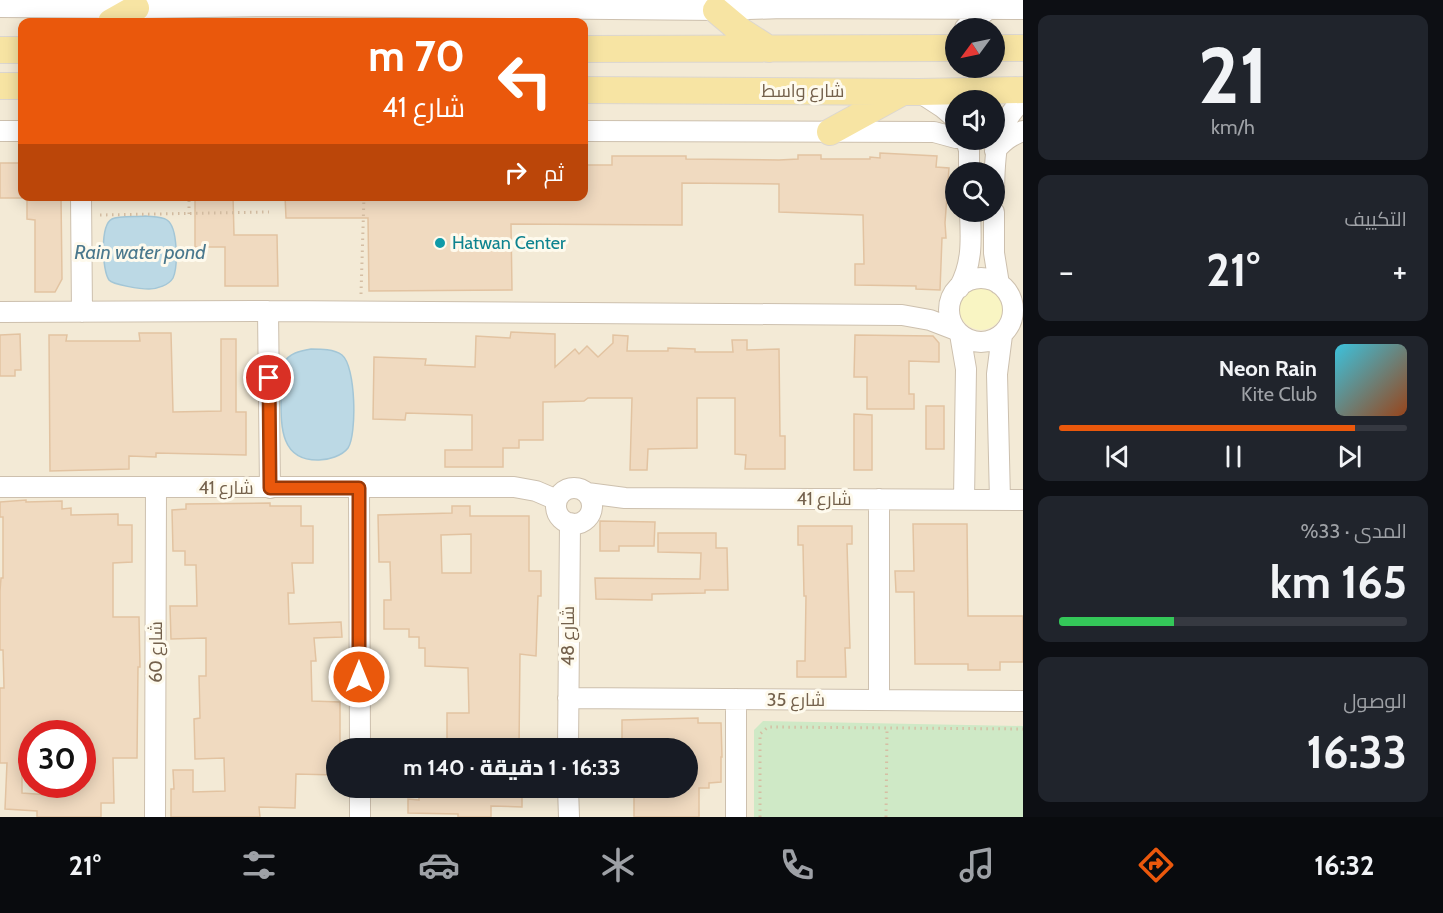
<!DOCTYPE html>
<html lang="ar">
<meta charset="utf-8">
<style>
:root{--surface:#171b24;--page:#20242c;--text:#f1f3f6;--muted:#9ea1a6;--line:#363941;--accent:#ea580c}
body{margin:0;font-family:Cabin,Cairo,sans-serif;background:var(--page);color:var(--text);direction:rtl;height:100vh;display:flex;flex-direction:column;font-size:22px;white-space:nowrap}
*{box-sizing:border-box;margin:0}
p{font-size:20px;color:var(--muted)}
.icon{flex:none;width:33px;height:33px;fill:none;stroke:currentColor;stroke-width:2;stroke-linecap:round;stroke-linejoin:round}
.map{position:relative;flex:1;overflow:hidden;direction:ltr}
.drawer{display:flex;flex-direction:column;gap:15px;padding:15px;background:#0d0f14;width:420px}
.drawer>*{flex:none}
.banner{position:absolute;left:18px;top:18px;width:570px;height:183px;border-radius:12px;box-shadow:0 3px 15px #0003;direction:rtl;background:#ea580c;color:#fff;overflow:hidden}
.needle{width:39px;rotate:237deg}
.buttons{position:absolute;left:945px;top:18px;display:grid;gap:12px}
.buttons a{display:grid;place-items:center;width:60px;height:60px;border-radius:50%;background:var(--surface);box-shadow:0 3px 15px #0003;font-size:30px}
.speed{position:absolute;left:18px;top:720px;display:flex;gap:12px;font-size:30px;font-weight:700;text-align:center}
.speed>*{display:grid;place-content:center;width:78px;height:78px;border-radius:50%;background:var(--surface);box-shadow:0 3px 15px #0003;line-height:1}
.speed .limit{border:9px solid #d22;background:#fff;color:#111}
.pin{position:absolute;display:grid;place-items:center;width:51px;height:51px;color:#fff;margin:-26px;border:3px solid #fff;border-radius:50%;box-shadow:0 2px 6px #0007}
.me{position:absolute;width:66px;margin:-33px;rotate:0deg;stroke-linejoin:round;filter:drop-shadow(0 0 4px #0008)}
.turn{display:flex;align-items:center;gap:21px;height:126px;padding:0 24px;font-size:27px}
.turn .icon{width:78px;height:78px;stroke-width:2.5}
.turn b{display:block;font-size:42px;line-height:51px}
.then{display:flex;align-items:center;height:57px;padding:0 24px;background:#0003;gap:12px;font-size:22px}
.big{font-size:45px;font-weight:800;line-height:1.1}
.drawer .tile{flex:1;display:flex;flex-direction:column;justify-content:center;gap:9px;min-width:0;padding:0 21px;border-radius:12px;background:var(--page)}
.drawer .dial{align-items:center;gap:0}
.dial b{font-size:78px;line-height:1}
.song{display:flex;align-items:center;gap:18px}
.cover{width:72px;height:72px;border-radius:9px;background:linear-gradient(135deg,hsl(190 70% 55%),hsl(20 70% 35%))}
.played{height:6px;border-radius:3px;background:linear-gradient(90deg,var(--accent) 85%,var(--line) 85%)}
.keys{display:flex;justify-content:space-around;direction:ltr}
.heat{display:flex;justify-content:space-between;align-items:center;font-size:33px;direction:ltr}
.charge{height:9px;border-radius:4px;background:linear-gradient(90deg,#34c759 33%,var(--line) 0)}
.trip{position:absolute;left:326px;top:738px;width:372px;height:60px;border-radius:30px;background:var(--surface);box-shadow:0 3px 15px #0003;font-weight:800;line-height:60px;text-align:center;direction:rtl}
.menu{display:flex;height:96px;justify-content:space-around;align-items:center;background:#090b0e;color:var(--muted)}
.menu .icon{width:42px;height:42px}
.menu .selected{color:var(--accent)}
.menu b{font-size:27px;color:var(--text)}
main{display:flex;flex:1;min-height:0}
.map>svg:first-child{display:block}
.residential{fill:#f3ead6;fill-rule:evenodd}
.green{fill:#cfe9c6}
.sand{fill:#f9f5c3}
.water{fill:#bcd9e5;stroke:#a3c6d6;stroke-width:1.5}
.building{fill:#f0dac0;stroke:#e2c3a1;stroke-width:1.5;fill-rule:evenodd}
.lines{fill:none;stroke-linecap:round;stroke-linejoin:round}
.minor-casing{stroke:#cdc0ae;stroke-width:22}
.major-casing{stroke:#dbd6d0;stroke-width:28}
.path{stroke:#d5bea3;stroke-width:3;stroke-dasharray:1.5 4.5;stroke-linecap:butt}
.minor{stroke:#fff;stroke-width:20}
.major{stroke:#f7e4a3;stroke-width:26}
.route-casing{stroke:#983908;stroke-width:15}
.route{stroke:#ea580c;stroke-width:10}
.culture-dot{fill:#0f9aa8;stroke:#fefaed;stroke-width:2}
.labels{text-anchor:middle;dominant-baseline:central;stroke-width:6;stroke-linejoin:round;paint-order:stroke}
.street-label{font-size:18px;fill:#74614c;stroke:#fefaed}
.culture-label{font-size:18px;fill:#0d838f;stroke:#fefaed;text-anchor:start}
.water-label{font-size:20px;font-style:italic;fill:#4a788d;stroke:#fefaed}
</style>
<main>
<section class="drawer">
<div class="tile dial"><b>21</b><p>km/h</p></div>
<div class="tile"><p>التكييف</p>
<div class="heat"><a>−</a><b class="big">21°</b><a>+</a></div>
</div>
<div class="tile">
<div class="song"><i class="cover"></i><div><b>Neon Rain</b><p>Kite Club</p></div></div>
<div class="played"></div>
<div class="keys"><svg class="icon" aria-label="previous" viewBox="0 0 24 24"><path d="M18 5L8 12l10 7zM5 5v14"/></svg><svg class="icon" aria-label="pause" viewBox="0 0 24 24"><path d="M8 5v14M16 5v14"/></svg><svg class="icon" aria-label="next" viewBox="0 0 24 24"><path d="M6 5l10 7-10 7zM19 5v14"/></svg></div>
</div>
<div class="tile"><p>المدى · 33%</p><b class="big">165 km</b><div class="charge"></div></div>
<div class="tile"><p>الوصول</p><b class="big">16:33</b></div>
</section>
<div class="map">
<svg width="1023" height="817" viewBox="0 0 1023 817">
<rect width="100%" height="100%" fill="#fcf7e7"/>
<!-- residential -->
<path class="residential" d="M0 0H1023V817H0ZM22 22H584V196H22ZM956 28H994V68H956ZM956 100H994V140H956ZM956 172H994V212H956ZM32 734H82V784H32ZM336 748H687V788H336Z"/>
<!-- green -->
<path class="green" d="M763 721 1023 726V817H754V730Z"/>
<!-- sand -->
<path class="sand" d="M959 308a22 22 0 1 1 44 0a22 22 0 1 1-44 0Z"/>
<!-- water -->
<path class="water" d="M145 216C152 217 161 216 167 220 178 227 178 267 173 278 169 285 157 289 149 289 141 289 113 285 109 280 102 270 100 225 112 219 118 216 137 217 145 216Z
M311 349C321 349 334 349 342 355 356 366 357 435 348 448 342 456 328 460 319 460 279 461 281 424 281 395 281 386 279 371 284 363 289 353 300 351 311 349Z"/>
<!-- building -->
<path class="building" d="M880 153 937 156 936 167 949 168 945 223 946 238H942L940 290 916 289V286L855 285V264H864L863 215 779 212V184L682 183V225L511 224 512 290 369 291 368 218H286L285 196H584V165H612V156H686V159L779 160 798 159V155H821V159H870V157L880 158Z
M0 163H22V198H0Z
M27 196H61L62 279 55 292H35V220L27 219Z
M195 196H233L234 235H277L278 286H225V247H195Z
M511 332 555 334V367L575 349 579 354 587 346 598 357 613 343V335L628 336 627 351H668V348L695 349V352H733L732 340H747V350L779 349 780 436H785V469H745L746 455 735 454V398H697V448L648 449 647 470H630L632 398H588L584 401 543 402V440H519V448H503V467H445V450H472V415L406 413 405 420 373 419 374 357 426 359 425 365 475 367 476 336 510 338Z
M139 333H171L173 412 221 411V339H236V412H246V455L156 453V457L129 456V469L50 471 49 335H67L66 341H140Z
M20 334 21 370H15V376H0V335Z
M855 335 933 336 939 343V362L909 361V394H914V409H867V377H854Z
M926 406H944V449H926Z
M854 414 872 415V470H854Z
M26 500V502L62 501V509L71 508V515L118 514V525H132V562L113 563V617H139L140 667H138L137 758H113L114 803H101V817H37V811L5 809 7 763H0V688H4L3 650H0V591L1 578H3V517H0V502ZM32 734H82V784H62L63 796 22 793V760H32Z
M270 503V506H301V526H313V563H292L294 593H288L289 624 341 622 342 637 314 638 316 661H311L312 701 340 702V748H336V775L296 774 295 808 259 807 260 817H171V789H174L173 770H193V792L225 791 224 758 195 759 194 719 200 718 199 676H206V638L171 639 170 606H197L196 565H185V551H173L172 510 186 509V504Z
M452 506H470V516H529V571H541V596H538L536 656 520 654 519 748H447V713H469L468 668 425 666V648H419V637H409V629H384V600H391L390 562H379L378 515 452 513ZM471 534V573H442L441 535Z
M600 521 655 522 654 546H619V551H600Z
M913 524H967L968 616H1023V662H1000V670H968V664H915L914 592H896L895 571H914Z
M798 526H852V544H847L850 648H845L846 677H797V661H805L806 596H804L803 545H798Z
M658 533H716V548H727L728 590H705V593L652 594V600L596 599 595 578 700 579 701 553 658 552Z
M698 718V723H721L722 757H721V782L709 783V788H699V817H634V788H687V748H622V720Z
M419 788H522V807L491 806V817H458V814L408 813V799L419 800Z"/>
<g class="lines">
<defs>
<path id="minor" d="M0 7 136 8 278 6 716 10 783 8 1023 9
M965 28 992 6
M919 92 942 107 956 119
M0 131H22
M584 131 934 132 956 138
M966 140 969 150V172
M995 151C1003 141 1011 135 1023 131
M994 191C995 154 994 127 1023 100
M81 196 82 312
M994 212V253L999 284
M949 310a32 32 0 1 1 64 0a32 32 0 1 1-64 0Z
M959 288C973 263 971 239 970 212
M268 311 270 488
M0 312 268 311 902 315 930 320 956 330
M960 334 966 369 964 499
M0 487H514L536 491 557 500
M359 488 360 748
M556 506a18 18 0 1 1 36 0a18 18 0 1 1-36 0Z
M587 493 625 498 1023 500
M879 499V700
M1000 500 997 374 1002 335
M568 698 1023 701
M736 699V817
M568 748 570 523
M360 788V817
M568 788 569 817
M155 817 156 488"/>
<path id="major" d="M716 10 741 31 769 49
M111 22 136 8
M994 48H1023
M584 49 956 48
M0 50H22
M0 86H22
M584 90 919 92 1023 90
M830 132 901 93"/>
</defs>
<!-- minor casing -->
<use href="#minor" class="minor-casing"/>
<!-- major casing -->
<use href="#major" class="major-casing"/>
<!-- path -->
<path class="path" d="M189 214V196
M100 215 269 212
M361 294 364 196
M760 817V734L768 727 1023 729
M886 817 887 729"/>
<!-- minor -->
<use href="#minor" class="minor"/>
<!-- major -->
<use href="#major" class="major"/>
</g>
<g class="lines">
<defs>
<path id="route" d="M269 378 270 488H359V677"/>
</defs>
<!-- route casing -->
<use href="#route" class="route-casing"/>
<!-- route -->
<use href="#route" class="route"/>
</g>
<!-- markers -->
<circle class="culture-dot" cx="440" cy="243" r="6"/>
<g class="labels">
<!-- street labels -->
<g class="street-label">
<text x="803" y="91">شارع واسط</text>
<text x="226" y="488">شارع 41</text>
<text x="824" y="499">شارع 41</text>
<text transform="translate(568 636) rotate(-90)">شارع 48</text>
<text transform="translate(156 652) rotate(-90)">شارع 60</text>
<text x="796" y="700">شارع 35</text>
</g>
<!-- culture labels -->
<g class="culture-label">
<text x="452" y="243">Hatwan Center</text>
</g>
<!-- water labels -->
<g class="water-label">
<text x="140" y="252">Rain water pond</text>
</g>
</g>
</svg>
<div class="buttons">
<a><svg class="needle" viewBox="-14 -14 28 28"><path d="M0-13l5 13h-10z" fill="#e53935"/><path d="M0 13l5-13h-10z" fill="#9ea1a6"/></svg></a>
<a><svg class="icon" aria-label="sound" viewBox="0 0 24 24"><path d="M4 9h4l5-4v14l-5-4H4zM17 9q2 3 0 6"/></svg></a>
<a><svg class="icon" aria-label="search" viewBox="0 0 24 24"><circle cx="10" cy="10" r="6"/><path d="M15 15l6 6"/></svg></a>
</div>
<div class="speed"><div class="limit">30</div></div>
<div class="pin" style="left:269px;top:378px;background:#d93025"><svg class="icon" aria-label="arrive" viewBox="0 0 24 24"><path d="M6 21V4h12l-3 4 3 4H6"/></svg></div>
<svg class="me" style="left:359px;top:677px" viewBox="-20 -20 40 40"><circle r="17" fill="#ea580c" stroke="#fff" stroke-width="3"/><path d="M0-11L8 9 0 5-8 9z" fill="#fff"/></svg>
<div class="trip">16:33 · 1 دقيقة · 140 m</div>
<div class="banner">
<div class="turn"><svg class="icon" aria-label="left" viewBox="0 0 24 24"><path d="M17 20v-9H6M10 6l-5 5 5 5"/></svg><div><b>70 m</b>شارع 41</div></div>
<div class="then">ثم<svg class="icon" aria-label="right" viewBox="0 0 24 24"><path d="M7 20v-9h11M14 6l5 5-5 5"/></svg></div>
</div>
</div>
</main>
<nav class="menu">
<b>16:32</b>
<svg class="icon selected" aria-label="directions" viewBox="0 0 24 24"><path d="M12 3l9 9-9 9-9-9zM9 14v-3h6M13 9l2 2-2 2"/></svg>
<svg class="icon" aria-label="music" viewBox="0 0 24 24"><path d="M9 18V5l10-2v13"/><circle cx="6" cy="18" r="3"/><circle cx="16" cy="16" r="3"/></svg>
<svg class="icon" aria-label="phone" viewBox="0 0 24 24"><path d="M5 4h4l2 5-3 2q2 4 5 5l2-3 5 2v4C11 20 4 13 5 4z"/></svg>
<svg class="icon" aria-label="climate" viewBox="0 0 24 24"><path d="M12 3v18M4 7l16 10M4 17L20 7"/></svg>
<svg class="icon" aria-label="car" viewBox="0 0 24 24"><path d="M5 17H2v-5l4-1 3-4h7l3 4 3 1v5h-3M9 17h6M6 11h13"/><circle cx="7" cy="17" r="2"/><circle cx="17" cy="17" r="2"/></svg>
<svg class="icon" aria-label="filters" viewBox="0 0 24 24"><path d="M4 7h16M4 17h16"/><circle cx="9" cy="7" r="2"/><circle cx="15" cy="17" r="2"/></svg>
<b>21°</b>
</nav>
